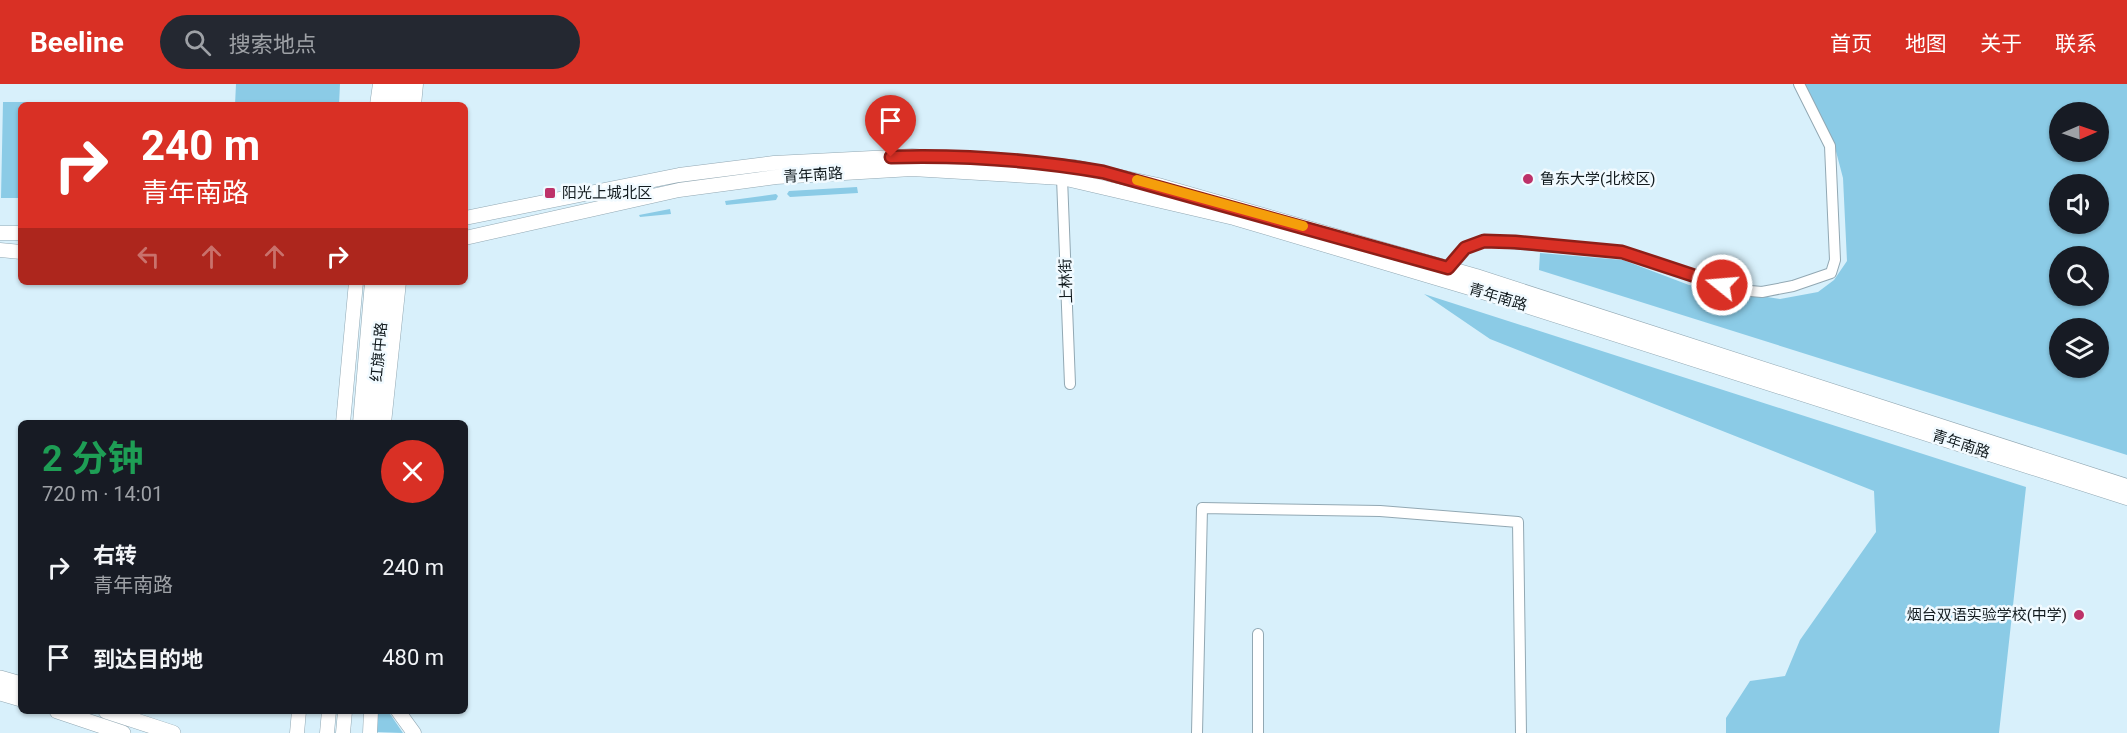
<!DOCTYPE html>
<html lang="zh">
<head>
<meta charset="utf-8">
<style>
	body { margin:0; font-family:Roboto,"Noto Sans SC",sans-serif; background:#242831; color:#f1f3f6; height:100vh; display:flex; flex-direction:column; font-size:22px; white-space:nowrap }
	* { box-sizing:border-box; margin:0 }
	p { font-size:20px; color:#9ea1a6 }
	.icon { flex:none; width:33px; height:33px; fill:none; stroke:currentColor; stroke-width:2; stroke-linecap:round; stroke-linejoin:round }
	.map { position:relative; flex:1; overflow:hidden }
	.panel { position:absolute; left:18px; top:336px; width:450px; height:294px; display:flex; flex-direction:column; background:#171b24; border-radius:9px; box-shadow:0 2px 4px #0004 }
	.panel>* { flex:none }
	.top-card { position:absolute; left:18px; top:18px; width:450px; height:183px; border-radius:9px; box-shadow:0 2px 4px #0004; background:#d93025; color:#fff; overflow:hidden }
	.needle { width:39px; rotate:88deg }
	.fabs { position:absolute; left:2049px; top:18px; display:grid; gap:12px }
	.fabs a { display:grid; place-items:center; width:60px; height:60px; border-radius:50%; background:#171b24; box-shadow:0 2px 4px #0004; font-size:30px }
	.pin { position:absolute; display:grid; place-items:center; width:51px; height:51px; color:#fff; margin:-62px -26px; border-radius:50% 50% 50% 0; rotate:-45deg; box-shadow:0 0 6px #0007 }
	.pin .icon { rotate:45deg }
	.me { position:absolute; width:66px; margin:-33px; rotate:287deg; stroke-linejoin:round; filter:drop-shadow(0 0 4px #0008) }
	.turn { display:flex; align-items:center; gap:21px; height:126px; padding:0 24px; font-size:27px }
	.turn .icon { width:78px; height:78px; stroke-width:2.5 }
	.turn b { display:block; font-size:42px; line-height:51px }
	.lanes { display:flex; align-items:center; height:57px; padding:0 24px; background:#0003; justify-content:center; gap:30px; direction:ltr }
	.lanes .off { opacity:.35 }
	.round { display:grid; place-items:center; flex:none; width:63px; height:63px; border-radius:32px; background:#242831 }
	.head { display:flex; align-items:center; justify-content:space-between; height:102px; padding:0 24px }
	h1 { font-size:36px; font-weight:700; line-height:45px; color:#1e9e55 }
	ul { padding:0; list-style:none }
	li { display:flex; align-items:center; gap:18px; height:90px; padding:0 24px }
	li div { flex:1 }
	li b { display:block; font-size:22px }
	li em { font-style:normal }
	header { display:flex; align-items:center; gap:36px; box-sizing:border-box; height:84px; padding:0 30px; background:#d93025; color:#fff }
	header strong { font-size:28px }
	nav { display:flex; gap:33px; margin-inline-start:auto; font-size:21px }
	.search { width:420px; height:54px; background:#242831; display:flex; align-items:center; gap:15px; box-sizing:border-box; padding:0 21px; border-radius:33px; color:#9ea1a6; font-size:22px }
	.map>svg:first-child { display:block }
	.green { fill:#8bcbe6; fill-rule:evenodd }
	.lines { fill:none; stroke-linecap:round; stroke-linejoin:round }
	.minor-casing { stroke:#92a8b3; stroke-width:12 }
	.major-casing { stroke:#92a8b3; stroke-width:15 }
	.highway-casing { stroke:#92a8b3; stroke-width:16 }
	.minor { stroke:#fff; stroke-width:10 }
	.major { stroke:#fff; stroke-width:14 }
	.highway { stroke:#fff; stroke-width:15 }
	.route-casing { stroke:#8d1f18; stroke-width:15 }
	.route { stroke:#d93025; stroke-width:10 }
	.slow { stroke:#f59e0b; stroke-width:10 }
	.poi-dot { fill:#bd3269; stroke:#f1faff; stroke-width:2 }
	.labels { text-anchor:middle; stroke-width:5; stroke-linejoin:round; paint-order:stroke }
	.street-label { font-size:15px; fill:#121b1f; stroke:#f1faff }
	.poi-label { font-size:15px; fill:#121b1f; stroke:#f1faff; text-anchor:start }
</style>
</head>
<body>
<header>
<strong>Beeline</strong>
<div class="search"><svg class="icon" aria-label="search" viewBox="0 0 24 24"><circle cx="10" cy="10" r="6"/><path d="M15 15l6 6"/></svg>搜索地点</div>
<nav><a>首页</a><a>地图</a><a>关于</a><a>联系</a></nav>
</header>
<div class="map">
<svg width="2127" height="649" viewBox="0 0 2127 649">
	<rect width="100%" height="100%" fill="#d8f0fb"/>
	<path class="green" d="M236 0H340L339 21H235Z
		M1805 0H2127V371L1539 186 1540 169 1623 176 1689 201 1780 215 1818 208 1834 196 1847 177 1843 94 1833 56ZM2060 28H2098V68H2060ZM2060 100H2098V140H2060ZM2060 172H2098V212H2060ZM2060 244H2098V284H2060Z
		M3 18H47V21H21V114H1Z
		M857 103 858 109 790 113 787 110 789 107Z
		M776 110 778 112 776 116 726 121 725 117Z
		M670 125 671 130 640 133 639 131Z
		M1424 210 2026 403 1999 649H1726V634L1750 597 1785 592 1800 556 1876 448 1874 407 1490 255Z
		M376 627H388L403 649 375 648Z"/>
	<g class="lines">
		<defs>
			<path id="minor" d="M1062 94 1070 300
				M1448 184 1465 164 1484 157 1622 168 1739 206 1762 208 1793 202 1831 189 1835 176 1830 62 1799 0
				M1258 550V649
				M1197 649 1202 424 1380 427 1518 438 1521 649"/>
			<path id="major" d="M377 21 380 0
				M391 21 393 0
				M402 21 404 0
				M414 21 416 0
				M465 134 679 91 774 79 912 72 1075 83 1158 101 1476 192 2127 402
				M0 149H21
				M465 154 679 106 776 93 912 85 1062 94 1234 134 1473 205 2127 414
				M0 166 21 168
				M343 339 356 198
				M360 339 372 198
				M373 339 385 198
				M384 339 399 198
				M398 627 414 649
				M297 649 299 627
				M327 649 329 627
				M343 649 345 627
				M370 649 371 627"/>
			<path id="highway" d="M0 594 21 600
				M0 609 21 615
				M57 627 123 649
				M106 627 173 649"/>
		</defs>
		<use href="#minor" class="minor-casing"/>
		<use href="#major" class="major-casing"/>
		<use href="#highway" class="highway-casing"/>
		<use href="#minor" class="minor"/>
		<use href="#major" class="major"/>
		<use href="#highway" class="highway"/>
	</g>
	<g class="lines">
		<defs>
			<path id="route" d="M891 73C962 71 1034 76 1103 88L1448 184 1465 164 1484 157 1515 158 1622 168 1722 201"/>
		</defs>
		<use href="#route" class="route-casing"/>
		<use href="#route" class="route"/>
		<path class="slow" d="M1137 96 1303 142"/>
	</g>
	<g class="poi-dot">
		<circle cx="1528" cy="95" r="6"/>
		<rect x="544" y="103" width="12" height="12" rx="3"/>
		<circle cx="2079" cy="531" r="6"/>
	</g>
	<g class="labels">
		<g class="street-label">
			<text transform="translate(813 91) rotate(-4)" y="5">青年南路</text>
			<text transform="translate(1066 197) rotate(-92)" y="5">上林街</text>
			<text transform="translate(1498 213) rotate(17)" y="5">青年南路</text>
			<text transform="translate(379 268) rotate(-85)" y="5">红旗中路</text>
			<text transform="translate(1961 360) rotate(18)" y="5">青年南路</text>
		</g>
		<g class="poi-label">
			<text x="1540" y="100">鲁东大学(北校区)</text>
			<text x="562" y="114">阳光上城北区</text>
			<text x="2067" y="536" text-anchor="end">烟台双语实验学校(中学)</text>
		</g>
	</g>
</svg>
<div class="fabs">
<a><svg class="needle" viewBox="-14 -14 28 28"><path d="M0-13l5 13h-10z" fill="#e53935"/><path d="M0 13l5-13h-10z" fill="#9ea1a6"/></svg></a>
<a><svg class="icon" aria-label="sound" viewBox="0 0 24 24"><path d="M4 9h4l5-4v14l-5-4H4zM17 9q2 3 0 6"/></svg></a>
<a><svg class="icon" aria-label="search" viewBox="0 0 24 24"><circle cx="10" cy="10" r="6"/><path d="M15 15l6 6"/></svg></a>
<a><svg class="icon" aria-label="layers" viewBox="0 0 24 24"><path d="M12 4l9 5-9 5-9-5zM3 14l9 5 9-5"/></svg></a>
</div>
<div class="pin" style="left:891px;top:73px;background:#d93025"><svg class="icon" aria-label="arrive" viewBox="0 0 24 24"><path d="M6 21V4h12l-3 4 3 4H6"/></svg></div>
<svg class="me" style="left:1722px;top:201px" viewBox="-20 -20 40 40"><circle r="17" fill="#d93025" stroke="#fff" stroke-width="3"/><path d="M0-11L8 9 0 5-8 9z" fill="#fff"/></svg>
<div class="top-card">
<div class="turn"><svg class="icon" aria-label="right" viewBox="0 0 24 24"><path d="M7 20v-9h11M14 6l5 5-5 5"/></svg><div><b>240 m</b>青年南路</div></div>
<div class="lanes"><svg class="icon off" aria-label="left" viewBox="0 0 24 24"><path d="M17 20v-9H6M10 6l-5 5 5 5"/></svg><svg class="icon off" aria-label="ahead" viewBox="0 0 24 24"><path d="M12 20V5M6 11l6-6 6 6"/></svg><svg class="icon off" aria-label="ahead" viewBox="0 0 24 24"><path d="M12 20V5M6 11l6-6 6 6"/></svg><svg class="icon" aria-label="right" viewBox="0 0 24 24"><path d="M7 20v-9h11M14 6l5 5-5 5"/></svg></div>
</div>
<section class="panel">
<div class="head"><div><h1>2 分钟</h1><p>720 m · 14:01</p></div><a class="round" style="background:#d93025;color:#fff"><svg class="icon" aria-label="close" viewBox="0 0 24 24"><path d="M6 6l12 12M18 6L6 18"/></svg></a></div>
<ul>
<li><svg class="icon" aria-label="right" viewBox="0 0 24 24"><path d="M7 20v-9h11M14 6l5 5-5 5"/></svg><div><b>右转</b><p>青年南路</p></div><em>240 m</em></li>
<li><svg class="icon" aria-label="arrive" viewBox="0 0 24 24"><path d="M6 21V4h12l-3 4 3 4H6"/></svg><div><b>到达目的地</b></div><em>480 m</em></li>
</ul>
</section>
</div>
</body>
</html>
